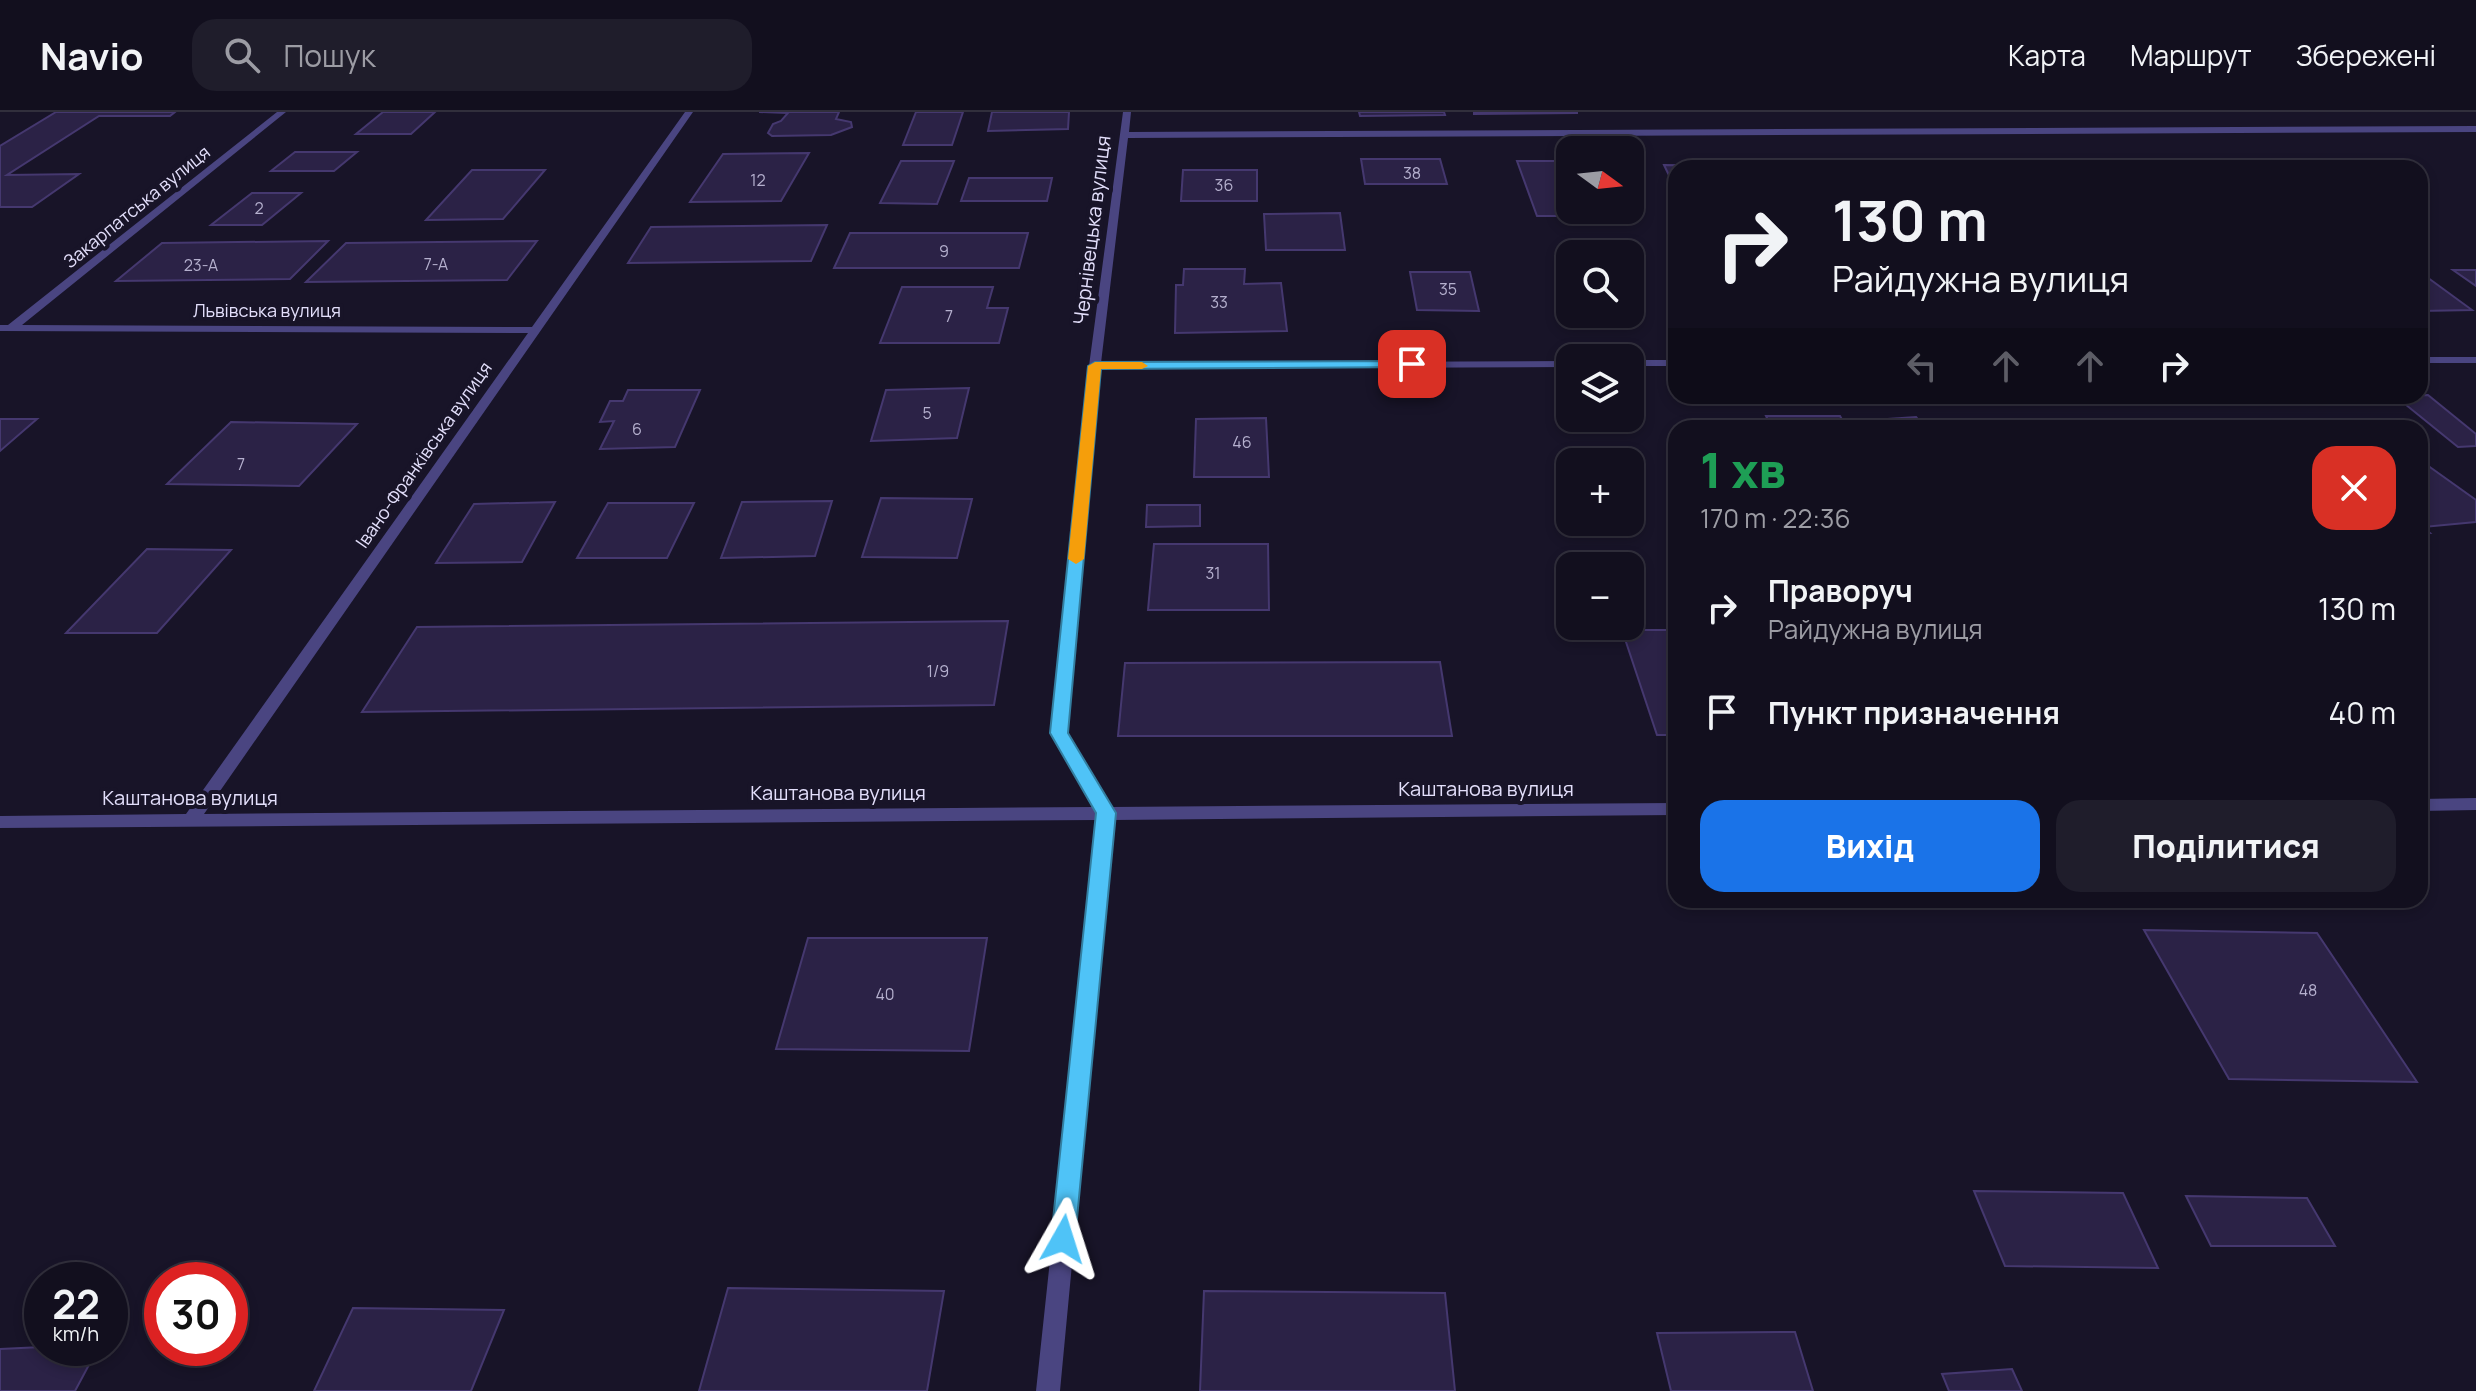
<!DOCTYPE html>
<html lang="uk">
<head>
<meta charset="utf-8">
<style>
	body { margin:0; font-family:Manrope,sans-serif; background:#1f1d2b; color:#f1f3f6; height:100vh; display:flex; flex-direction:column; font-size:30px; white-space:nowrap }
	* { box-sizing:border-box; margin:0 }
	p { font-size:26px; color:#9c9ca4 }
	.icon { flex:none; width:44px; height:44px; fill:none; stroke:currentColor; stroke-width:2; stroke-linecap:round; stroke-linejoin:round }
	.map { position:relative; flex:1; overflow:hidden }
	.sheet { position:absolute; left:1668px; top:308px; width:760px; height:488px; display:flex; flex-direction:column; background:#120f1e; border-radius:24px; box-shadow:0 4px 12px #0003,0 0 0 2px #312f3c }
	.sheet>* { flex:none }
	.banner { position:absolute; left:1668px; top:48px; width:760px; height:244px; border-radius:24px; box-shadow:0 4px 12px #0003,0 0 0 2px #312f3c; background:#120f1e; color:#f1f3f6; overflow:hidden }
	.needle { width:52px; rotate:105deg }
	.fabs { position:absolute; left:1556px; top:24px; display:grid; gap:16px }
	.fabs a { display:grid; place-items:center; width:88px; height:88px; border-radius:16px; background:#120f1e; box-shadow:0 4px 12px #0003,0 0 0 2px #312f3c; font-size:40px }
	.speed { position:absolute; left:24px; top:1150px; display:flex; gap:16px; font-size:40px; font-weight:700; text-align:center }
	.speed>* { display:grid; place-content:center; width:104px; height:104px; border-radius:50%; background:#120f1e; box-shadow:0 4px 12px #0003,0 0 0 2px #312f3c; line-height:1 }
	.speed small { font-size:20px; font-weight:400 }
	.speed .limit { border:12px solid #d22; background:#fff; color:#111 }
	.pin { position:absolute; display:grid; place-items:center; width:68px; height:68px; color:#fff; margin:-34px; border-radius:16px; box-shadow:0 4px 12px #0006 }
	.me { position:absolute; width:88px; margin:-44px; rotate:6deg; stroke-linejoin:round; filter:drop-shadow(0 0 6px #0008) }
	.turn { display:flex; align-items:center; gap:28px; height:168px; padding:0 32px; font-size:36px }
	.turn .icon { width:104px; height:104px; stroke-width:2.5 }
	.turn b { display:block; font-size:56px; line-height:68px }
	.lanes { display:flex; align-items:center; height:76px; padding:0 32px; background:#0003; justify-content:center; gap:40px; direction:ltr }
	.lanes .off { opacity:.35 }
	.round { display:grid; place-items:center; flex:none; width:84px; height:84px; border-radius:24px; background:#1f1d2b }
	.head { display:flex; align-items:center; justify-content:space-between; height:136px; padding:0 32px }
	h1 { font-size:48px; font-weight:800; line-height:60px; color:#1e9e55 }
	.action { display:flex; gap:16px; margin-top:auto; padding:16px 32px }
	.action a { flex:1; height:92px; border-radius:24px; background:#1a73e8; color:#fff; font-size:32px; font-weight:800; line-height:92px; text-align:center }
	.action a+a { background:#1f1d2b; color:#f1f3f6 }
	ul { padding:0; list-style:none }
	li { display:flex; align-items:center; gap:24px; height:104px; padding:0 32px }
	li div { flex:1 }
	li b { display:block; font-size:30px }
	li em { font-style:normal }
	header { display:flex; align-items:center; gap:48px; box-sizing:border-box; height:112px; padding:0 40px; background:#120f1e; border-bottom:2px solid #312f3c }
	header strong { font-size:38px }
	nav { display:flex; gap:44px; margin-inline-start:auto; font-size:28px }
	.search { width:560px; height:72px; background:#1f1d2b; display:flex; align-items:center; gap:20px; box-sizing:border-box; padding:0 28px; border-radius:24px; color:#9c9ca4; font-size:30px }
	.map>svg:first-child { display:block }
	.building { fill:#2b2246; stroke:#45386f; stroke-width:2 }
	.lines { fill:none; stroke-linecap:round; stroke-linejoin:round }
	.minor { fill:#4a4581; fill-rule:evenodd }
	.route { fill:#4fc3f7; stroke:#337fa1; stroke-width:2 }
	.slow { fill:#f59e0b }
	.labels { text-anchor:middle; stroke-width:8; stroke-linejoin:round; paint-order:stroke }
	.number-label { font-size:16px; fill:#b5b0ce }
	.far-street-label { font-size:18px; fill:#e3dffb; stroke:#181428 }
	.street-label { font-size:20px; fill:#e3dffb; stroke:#181428 }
</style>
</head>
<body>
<header>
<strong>Navio</strong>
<div class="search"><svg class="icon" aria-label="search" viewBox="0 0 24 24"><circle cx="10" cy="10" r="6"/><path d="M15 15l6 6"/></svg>Пошук</div>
<nav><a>Карта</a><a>Маршрут</a><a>Збережені</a></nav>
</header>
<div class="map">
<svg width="2476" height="1279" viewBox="0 0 2476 1279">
	<rect width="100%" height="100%" fill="#181428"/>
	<path class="building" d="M56 0H175L170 4H99L7 63 79 62 32 95H0V34Z
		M383 0H435L411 22H356Z
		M759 0H839L836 7 851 10 852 15 831 23 772 24 768 21 773 12 781 9 788 1Z
		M916 0H963L952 33H903Z
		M992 0H1069L1068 17 988 19Z
		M1359 0H1444L1445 3 1360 4Z
		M1474 0H1577V1L1474 2Z
		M295 40H357L334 59H271Z
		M809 41 781 89 690 90 723 42Z
		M1361 47H1440L1447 72H1365Z
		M901 49H954L937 92 880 91Z
		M1517 49H1570V98H1593L1595 104H1537Z
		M1802 51 1872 52 1875 56H1806Z
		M1664 53 1746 54 1747 56H1676V78Z
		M472 58H545L503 107 426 108Z
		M1183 58H1257V89H1181Z
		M969 66H1052L1047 89H961Z
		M252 81H301L262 113H211Z
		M1340 101 1345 138H1266L1264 102Z
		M827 113 811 149 628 151 651 115Z
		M850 121H1028L1019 156H834Z
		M328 129 290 167 116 169 162 131Z
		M537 129 507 168 306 170 346 131Z
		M1184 157H1245L1244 172 1281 171 1287 219 1175 221 1176 173H1183Z
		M2453 158H2476V174Z
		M1410 160H1470L1479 199 1417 198Z
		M2420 160 2472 198 2420 199Z
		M902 175H993L987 196H1008L999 231H880Z
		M969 276 957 326 871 329 886 278Z
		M628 278H700L675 335 600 337 614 309 600 310 610 289H623Z
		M2428 283 2476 322V334L2458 335 2395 284Z
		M1766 304H1840L1847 316H1772Z
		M1916 305 1925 316H1862L1856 309Z
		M1266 306 1269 365H1194L1196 307Z
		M0 307H37L0 339Z
		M231 310 357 312 299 374 167 372Z
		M2420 348 2476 388V410L2423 415 2430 421 2420 422Z
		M881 386 972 387 957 446 862 445Z
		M832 389 815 444 721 446 742 390Z
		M555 390 522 450 436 451 474 392Z
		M608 391H694L667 446H577Z
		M1147 393H1200V414L1146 415Z
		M1154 432H1268L1269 498H1148Z
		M147 437 231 438 157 521H66Z
		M1008 509 994 593 362 600 417 515Z
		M1622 518H1676V623H1657Z
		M1440 550 1452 624H1118L1125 551Z
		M2144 818 2317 821 2417 970 2229 967Z
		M808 826H987L969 939 776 937Z
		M1974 1079 2123 1081 2158 1156 2005 1154Z
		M2186 1084 2307 1086 2335 1134H2211Z
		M728 1176 944 1179 927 1279H699Z
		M1204 1179 1445 1181 1455 1279H1200Z
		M353 1196 504 1198 471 1279H314Z
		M1795 1220 1813 1279H1671L1657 1221Z
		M42 1235 98 1236 75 1279H0V1237Z
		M2012 1257 2022 1279H1949L1942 1262Z"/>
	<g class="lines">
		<path class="minor" d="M277 0H286L22 213 532 215 685 0H693L204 702 1094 695 1051 621 1089 254 1123 0H1131L1129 20 2476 14V20L1128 26 1101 251 1570 249V255L1100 257 1067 621 1111 695 1676 691V703L1114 708 1060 1279H1036L1097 708 0 716V704L186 702 528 221 0 219V213H8Z
			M2420 245H2476V251H2420Z
			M1630 248H1676V254H1630Z
			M2476 686V698L2420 699V687Z"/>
	</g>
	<path class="route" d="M1412 249 1418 252 1416 255 1101 257 1068 621 1116 701 1075 1127 1072 1135 1063 1139 1054 1135 1051 1127 1096 701 1050 621 1088 254 1095 250Z"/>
	<path class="slow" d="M1095 250H1142L1148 254 1142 257H1101L1084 447 1076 452 1068 447 1088 254Z"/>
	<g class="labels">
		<g class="number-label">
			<text x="1412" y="67">38</text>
			<text x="758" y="74">12</text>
			<text x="1224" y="79">36</text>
			<text x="259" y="102">2</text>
			<text x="944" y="145">9</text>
			<text x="436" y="158">7-А</text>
			<text x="201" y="159">23-А</text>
			<text x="1448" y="183">35</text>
			<text x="1219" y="196">33</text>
			<text x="949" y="210">7</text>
			<text x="927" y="307">5</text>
			<text x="637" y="323">6</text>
			<text x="1242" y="336">46</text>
			<text x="241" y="358">7</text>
			<text x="1213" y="467">31</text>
			<text x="938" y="565">1/9</text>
			<text x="2308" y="884">48</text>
			<text x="885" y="888">40</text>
		</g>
		<g class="far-street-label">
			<text transform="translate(137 95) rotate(-39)" y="6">Закарпатська вулиця</text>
			<text x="267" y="205">Львівська вулиця</text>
			<text transform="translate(424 343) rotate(-55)" y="6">Івано-Франківська вулиця</text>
		</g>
		<g class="street-label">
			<text transform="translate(1092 118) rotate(-83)" y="7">Чернівецька вулиця</text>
			<text x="1486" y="684">Каштанова вулиця</text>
			<text x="838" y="688">Каштанова вулиця</text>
			<text x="190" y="693">Каштанова вулиця</text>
		</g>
	</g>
</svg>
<div class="fabs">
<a><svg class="needle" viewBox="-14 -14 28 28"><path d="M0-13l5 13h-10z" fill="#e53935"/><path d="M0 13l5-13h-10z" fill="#9c9ca4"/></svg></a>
<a><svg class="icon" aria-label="search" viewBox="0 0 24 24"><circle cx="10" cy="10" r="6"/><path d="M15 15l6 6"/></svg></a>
<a><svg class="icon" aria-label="layers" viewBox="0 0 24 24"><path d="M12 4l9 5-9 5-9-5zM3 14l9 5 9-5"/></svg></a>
<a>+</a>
<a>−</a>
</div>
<div class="speed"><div>22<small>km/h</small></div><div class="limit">30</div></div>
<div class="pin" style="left:1412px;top:252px;background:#d93025"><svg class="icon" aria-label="arrive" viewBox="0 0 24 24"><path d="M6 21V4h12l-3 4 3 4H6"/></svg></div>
<svg class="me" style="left:1063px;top:1127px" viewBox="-20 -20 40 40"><path d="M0-17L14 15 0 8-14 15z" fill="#4fc3f7" stroke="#fff" stroke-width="4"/></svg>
<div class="banner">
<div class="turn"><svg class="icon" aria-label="right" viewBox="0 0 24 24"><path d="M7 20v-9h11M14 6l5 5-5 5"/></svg><div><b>130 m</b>Райдужна вулиця</div></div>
<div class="lanes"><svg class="icon off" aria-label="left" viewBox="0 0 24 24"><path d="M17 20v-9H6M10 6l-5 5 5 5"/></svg><svg class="icon off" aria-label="ahead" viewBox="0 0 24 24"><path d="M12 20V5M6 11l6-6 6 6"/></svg><svg class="icon off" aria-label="ahead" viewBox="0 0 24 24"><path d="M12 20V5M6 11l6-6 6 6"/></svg><svg class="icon" aria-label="right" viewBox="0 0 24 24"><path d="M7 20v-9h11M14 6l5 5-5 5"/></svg></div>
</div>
<section class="sheet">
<div class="head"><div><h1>1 хв</h1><p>170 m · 22:36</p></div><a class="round" style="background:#d93025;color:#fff"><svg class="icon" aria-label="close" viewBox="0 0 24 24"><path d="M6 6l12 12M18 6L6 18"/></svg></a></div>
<ul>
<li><svg class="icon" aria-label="right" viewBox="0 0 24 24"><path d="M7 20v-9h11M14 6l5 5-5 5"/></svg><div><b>Праворуч</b><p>Райдужна вулиця</p></div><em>130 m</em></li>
<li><svg class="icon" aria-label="arrive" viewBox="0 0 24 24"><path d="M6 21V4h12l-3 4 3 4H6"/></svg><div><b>Пункт призначення</b></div><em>40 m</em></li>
</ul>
<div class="action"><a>Вихід</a><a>Поділитися</a></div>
</section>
</div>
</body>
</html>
